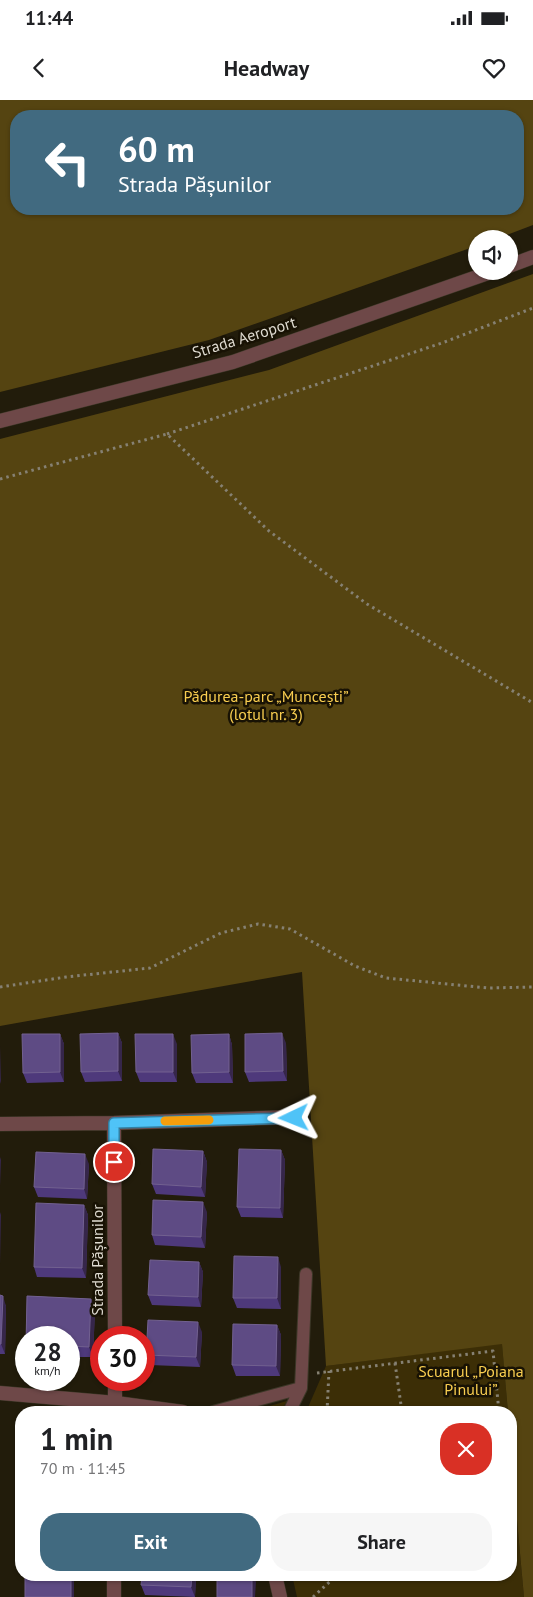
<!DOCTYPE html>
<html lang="en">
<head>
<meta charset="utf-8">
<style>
	body { margin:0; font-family:"PT Sans",sans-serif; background:#f6f6f6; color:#202124; height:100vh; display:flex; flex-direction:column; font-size:19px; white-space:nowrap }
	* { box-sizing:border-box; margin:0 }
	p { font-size:16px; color:#757577 }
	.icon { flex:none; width:28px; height:28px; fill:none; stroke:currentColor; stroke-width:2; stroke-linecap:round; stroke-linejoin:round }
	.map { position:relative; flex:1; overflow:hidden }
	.panel { position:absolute; left:15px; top:1306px; width:502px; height:175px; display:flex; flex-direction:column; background:#fff; border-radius:20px; box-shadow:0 1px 4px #0004 }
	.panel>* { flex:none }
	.top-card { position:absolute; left:10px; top:10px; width:514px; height:105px; border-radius:20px; box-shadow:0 1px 4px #0004; background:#416a80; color:#fff; overflow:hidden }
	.buttons { position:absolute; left:468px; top:130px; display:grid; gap:10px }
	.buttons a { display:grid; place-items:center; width:50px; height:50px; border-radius:50%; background:#fff; box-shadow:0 1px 4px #0004; font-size:25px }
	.speed { position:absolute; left:15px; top:1226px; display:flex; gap:10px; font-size:25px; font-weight:700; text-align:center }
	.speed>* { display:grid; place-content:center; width:65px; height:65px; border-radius:50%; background:#fff; box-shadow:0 1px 4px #0004; line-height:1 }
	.speed small { font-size:12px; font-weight:400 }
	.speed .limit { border:8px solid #d22; background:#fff; color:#111 }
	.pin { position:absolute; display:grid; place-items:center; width:42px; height:42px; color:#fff; margin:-21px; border:2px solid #fff; border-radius:50%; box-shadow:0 1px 5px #0007 }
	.me { position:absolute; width:55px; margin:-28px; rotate:268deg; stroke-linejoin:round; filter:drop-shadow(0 0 4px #0008) }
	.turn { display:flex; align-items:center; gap:18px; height:105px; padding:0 25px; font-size:22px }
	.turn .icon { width:65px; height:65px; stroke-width:2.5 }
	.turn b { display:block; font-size:35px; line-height:42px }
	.round { display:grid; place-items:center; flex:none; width:52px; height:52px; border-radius:20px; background:#f6f6f6 }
	.headline { display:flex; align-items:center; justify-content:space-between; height:85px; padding:0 25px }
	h1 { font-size:30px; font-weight:800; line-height:38px }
	.primary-button { display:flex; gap:10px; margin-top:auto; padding:10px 25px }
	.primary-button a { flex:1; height:58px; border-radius:20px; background:#416a80; color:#fff; font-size:20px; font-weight:800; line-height:58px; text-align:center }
	.primary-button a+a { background:#f6f6f6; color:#202124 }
	.status { display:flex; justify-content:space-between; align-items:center; height:35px; padding:0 25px; background:#fff; direction:ltr }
	.status svg { height:14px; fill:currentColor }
	header { display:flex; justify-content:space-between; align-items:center; height:65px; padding:0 25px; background:#fff; font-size:22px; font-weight:800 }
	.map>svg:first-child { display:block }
	.green { fill:#3c2e06 }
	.forest { fill:#541; fill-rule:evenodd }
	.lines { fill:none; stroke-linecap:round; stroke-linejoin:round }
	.service-casing { stroke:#3c3727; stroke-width:14 }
	.minor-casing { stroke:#3c3727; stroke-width:15 }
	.tertiary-casing { stroke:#3c3727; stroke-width:15 }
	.path { stroke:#868173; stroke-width:3; stroke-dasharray:2.5 4; stroke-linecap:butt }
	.service { stroke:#6e4848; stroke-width:12 }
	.minor { stroke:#6e4848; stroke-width:14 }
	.tertiary { stroke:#6e4848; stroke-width:14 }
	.wall { fill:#4e397b }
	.shaded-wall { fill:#36264a }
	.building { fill:#5e4b84; stroke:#726190 }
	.route-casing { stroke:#337fa1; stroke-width:12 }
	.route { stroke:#4fc3f7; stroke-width:9 }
	.slow { stroke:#f59e0b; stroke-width:9 }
	.labels { text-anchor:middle; stroke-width:5; stroke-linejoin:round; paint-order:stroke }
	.street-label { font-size:16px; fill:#dfdbd1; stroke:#181204 }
	.park-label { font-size:16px; fill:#f9ce50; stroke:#181204 }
</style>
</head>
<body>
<div class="status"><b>11:44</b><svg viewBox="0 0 49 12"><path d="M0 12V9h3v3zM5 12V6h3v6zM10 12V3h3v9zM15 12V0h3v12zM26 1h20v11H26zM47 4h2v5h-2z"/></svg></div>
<header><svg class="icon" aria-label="back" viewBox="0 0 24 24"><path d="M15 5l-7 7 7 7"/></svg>Headway<svg class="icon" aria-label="heart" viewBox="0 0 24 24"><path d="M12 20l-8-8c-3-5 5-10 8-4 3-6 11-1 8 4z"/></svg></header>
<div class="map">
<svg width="533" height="1497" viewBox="0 0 533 1497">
	<rect width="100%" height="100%" fill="#221c0b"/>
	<path class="green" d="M502 1243 508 1312H306L326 1266Z
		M287 1301 280 1312H249Z
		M511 1354 524 1497H297L292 1475H511Z"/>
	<path class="forest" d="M0 0H533V125L496 139H476V146L209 240 0 292ZM16 16H518V109H16Z
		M533 174V1497H524L511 1354V1312H508L502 1244 326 1266 302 872 0 926V339L269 270Z"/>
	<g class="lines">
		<defs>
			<path id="service" d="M213 1312 301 1288
				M289 1312 301 1288 306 1174"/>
			<path id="minor" d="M114 1023 115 1238
				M0 1024 114 1023 294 1017
				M115 1280V1312
				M0 1293 116 1303 183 1312
				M275 1475 280 1497
				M114 1497V1475"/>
			<path id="tertiary" d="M509 166 533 157
				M0 321 233 262 494 171"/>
		</defs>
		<use href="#service" class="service-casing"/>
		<use href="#minor" class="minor-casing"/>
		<use href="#tertiary" class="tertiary-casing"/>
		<path class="path" d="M167 334 442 243 533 208
			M0 379 167 334 269 431 367 504 533 603
			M0 887 66 877 150 868 221 833 258 824 290 829 355 866 386 878 488 888 533 887
			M395 1263 402 1312
			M317 1273 493 1251 499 1312
			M327 1312 329 1271
			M313 1497 337 1475"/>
		<use href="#service" class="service"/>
		<use href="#minor" class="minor"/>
		<use href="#tertiary" class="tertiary"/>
	</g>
	<path class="wall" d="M118 933 122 943V981L85 982 81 972Z
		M60 934 64 944V982L27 983 23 973Z
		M229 934 232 945 233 983H196L192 973Z
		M286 943 287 981 249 982 245 972Z
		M177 944V982H140L136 972Z
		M281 1050 285 1060 283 1118 241 1117 237 1107Z
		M203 1051 207 1062 205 1097 156 1094 152 1084Z
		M89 1064 87 1099 38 1097 34 1087Z
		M84 1105 88 1115 86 1178 37 1177 34 1167Z
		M207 1112 205 1148 155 1145 152 1135Z
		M199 1162 203 1172 201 1207 152 1205 148 1195Z
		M281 1167V1209L237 1208 233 1198Z
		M0 1195 6 1206 5 1254H0Z
		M27 1196 91 1199 95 1209 93 1257H69V1238H26V1246V1245Z
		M277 1225 281 1235 280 1276H236L232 1265Z
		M202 1232 200 1267 150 1265 146 1255Z
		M196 1475 195 1497 145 1495 141 1485Z"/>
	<path class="shaded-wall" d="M118 933 122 943V981L118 971Z
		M282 933 286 943 287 981 283 971Z
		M60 934 64 944V982L60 972Z
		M173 934 177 944V982L173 972Z
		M229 934 232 945 233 983 229 972Z
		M0 945V946L1 984 0 981Z
		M281 1050 285 1060 283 1118 280 1108Z
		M203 1051 207 1062 205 1097 201 1087Z
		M85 1054 89 1064 87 1099 84 1089Z
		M0 1057 1 1060 0 1086Z
		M203 1102 207 1112 205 1148 201 1137Z
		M84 1105 88 1115 86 1178 82 1168Z
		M0 1112 1 1115 0 1164Z
		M278 1157 281 1167V1209L277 1198Z
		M199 1162 203 1172 201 1207 198 1197Z
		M3 1196 6 1206 5 1254 1 1244Z
		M91 1199 95 1209 93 1257 89 1247Z
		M198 1222 202 1232 200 1267 196 1257Z
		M277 1225 281 1235 280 1276 276 1266Z
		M71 1475H72L74 1481V1497H71Z
		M192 1475H196L195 1497 191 1487Z
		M252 1475H253L256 1482 255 1497H252Z"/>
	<path class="building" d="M118 933V971L81 972 80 934Z
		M282 933 283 971 245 972V934Z
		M22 934H60V972L23 973Z
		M135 934H173V972H136Z
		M229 934V972L192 973 191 935Z
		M153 1049 203 1051 201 1087 152 1084Z
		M239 1049 281 1050 280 1108 237 1107Z
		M36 1052 85 1054 84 1089 34 1087Z
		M153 1100 203 1102 201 1137 152 1135Z
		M36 1103 84 1105 82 1168 34 1167Z
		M234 1156 278 1157 277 1198H233Z
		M150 1160 199 1162 198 1197 148 1195Z
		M0 1195 3 1196 1 1244H0Z
		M27 1196 91 1199 89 1247 69 1246V1238H26V1245Z
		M148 1220 198 1222 196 1257 146 1255Z
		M233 1224 277 1225 276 1266 232 1265Z
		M21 1325V1352H20Z
		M47 1475H71V1497H25V1478H47Z
		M142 1475H192L191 1487 141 1485Z
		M217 1475H252V1497H217Z"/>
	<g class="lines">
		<defs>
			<path id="route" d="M114 1062V1023L294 1018"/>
		</defs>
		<use href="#route" class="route-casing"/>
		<use href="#route" class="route"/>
		<path class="slow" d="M165 1021 209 1020"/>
	</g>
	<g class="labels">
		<g class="street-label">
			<text transform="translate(244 237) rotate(-17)" y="6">Strada Aeroport</text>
			<text transform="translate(97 1160) rotate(-90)" y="6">Strada Pășunilor</text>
		</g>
		<g class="park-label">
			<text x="266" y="602">Pădurea-parc „Muncești”<tspan x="266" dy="18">(lotul nr. 3)</tspan></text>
			<text x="471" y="1277">Scuarul „Poiana<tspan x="471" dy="18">Pinului”</tspan></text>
		</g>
	</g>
</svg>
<div class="buttons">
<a><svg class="icon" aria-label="sound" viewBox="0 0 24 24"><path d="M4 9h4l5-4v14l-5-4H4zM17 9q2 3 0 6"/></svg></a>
</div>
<div class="speed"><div>28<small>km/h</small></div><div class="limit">30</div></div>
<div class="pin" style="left:114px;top:1062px;background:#d93025"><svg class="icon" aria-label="arrive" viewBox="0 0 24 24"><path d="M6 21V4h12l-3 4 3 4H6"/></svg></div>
<svg class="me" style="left:294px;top:1018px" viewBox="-20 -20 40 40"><path d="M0-17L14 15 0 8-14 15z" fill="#4fc3f7" stroke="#fff" stroke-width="4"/></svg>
<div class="top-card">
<div class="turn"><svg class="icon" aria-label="left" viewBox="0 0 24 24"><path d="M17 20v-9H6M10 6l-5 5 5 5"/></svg><div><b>60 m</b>Strada Pășunilor</div></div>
</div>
<section class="panel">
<div class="headline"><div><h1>1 min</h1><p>70 m · 11:45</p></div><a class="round" style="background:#d93025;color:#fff"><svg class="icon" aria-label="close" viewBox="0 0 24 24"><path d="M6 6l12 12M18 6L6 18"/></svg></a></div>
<div class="primary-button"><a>Exit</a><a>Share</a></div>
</section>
</div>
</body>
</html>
